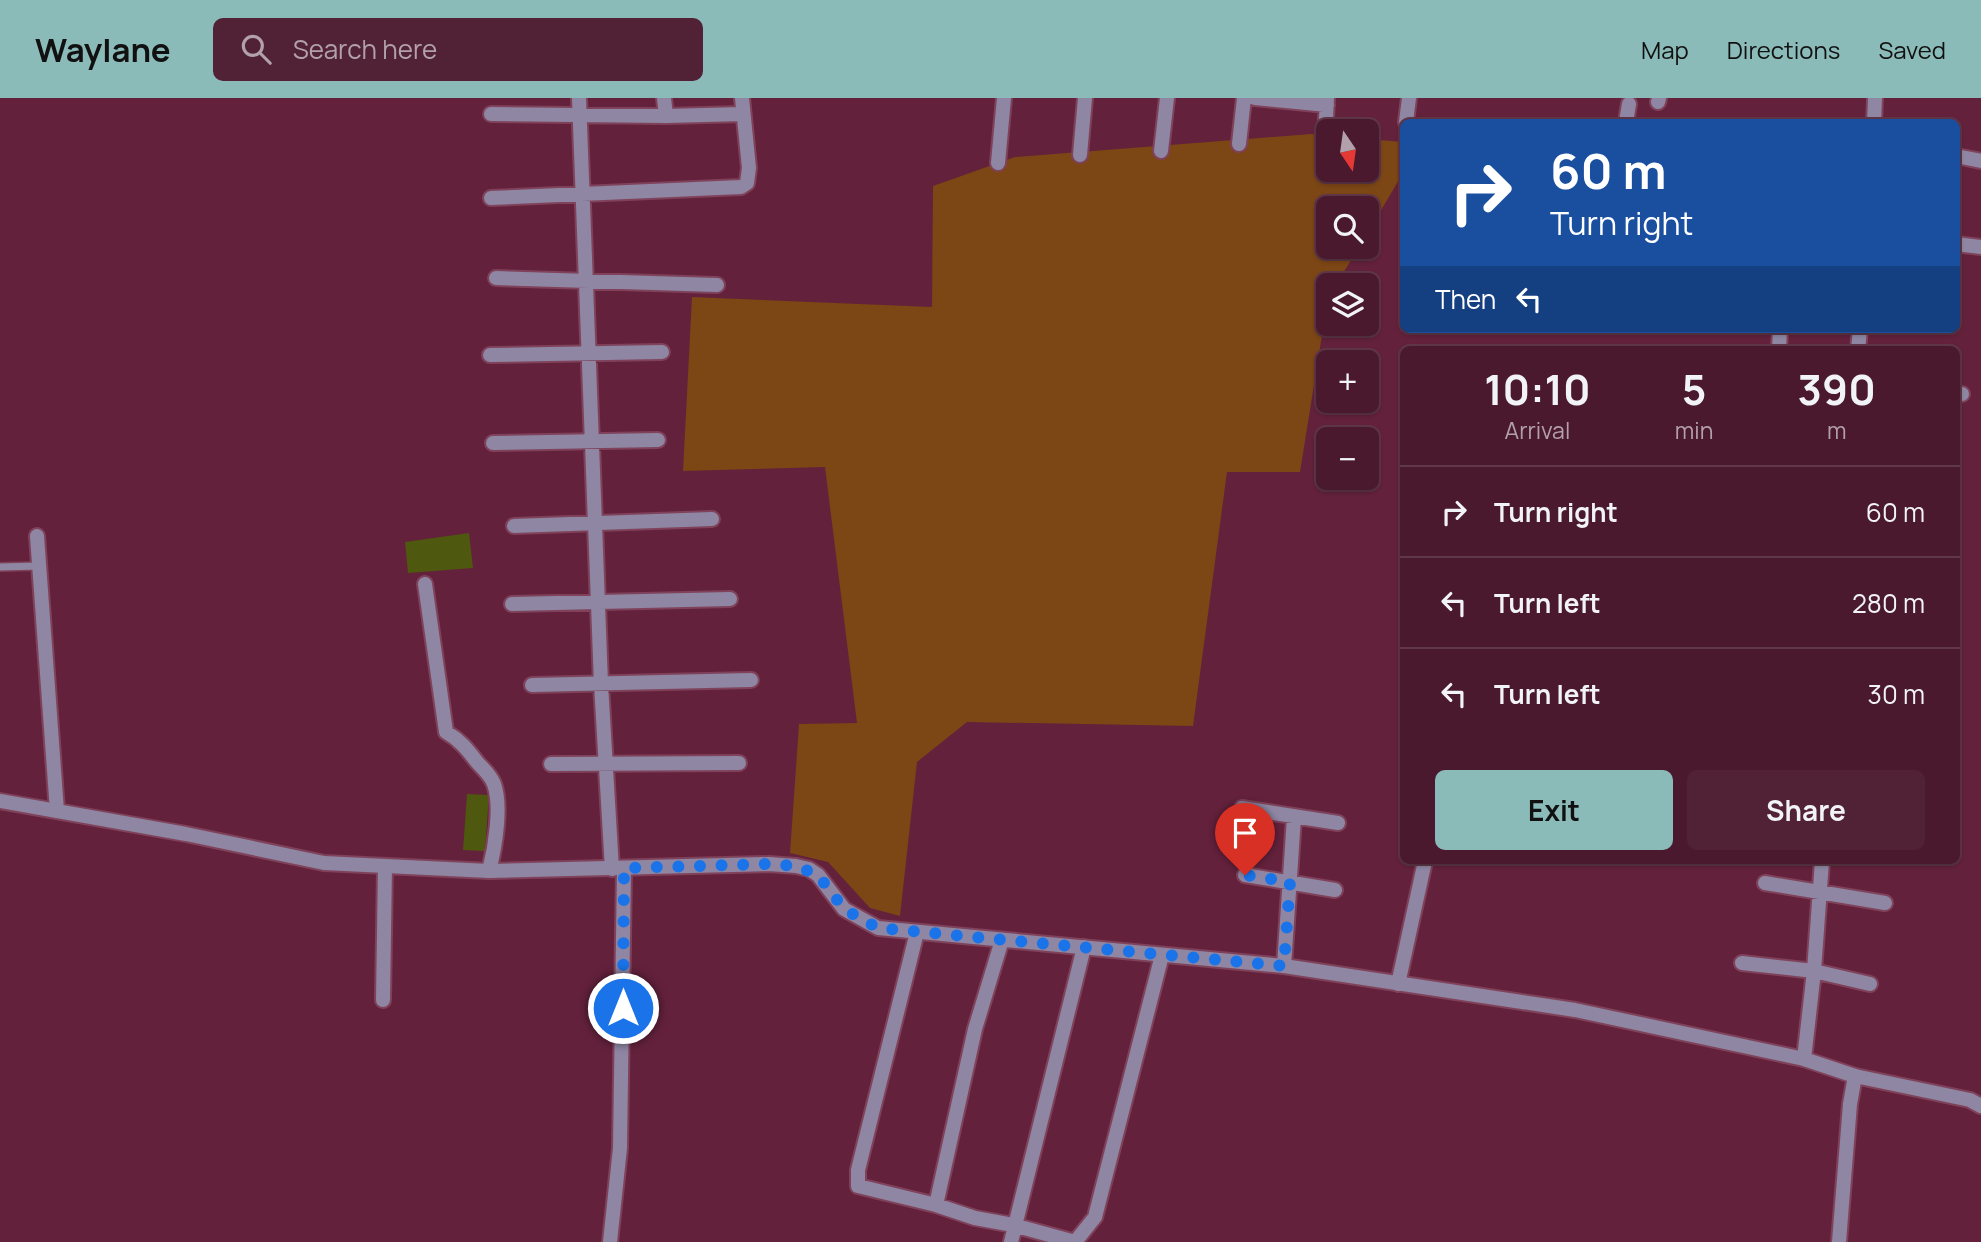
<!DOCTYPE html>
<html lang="en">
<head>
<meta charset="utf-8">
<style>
	body { margin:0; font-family:Manrope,sans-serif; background:#512235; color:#f1f3f6; height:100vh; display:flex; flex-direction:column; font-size:26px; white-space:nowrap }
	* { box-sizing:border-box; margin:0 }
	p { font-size:23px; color:#b2a0aa }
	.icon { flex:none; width:38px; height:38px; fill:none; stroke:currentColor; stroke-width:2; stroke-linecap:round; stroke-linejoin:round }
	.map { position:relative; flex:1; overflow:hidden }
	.sheet { position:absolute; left:1400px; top:248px; width:560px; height:518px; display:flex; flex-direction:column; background:#4a192d; border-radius:10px; box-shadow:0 2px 5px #0004,0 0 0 2px #613849 }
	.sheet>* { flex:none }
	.guide { position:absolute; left:1400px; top:21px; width:560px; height:214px; border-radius:10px; box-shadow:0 2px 5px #0004,0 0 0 2px #613849; background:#1a4fa0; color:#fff; overflow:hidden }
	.needle { width:46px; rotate:167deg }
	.tools { position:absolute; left:1316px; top:21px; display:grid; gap:14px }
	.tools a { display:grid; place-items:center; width:63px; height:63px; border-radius:10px; background:#4a192d; box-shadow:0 2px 5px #0004,0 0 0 2px #613849; font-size:35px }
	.pin { position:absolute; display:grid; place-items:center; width:60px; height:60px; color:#fff; margin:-72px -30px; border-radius:50% 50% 50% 0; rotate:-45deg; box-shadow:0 0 7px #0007 }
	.pin .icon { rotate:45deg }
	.me { position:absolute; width:77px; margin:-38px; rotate:0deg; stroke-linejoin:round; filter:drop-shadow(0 0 5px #0008) }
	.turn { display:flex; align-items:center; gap:24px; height:147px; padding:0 35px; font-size:32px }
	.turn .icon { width:91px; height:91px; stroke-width:2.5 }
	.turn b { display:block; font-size:49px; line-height:60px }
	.then { display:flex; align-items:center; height:66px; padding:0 35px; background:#0003; gap:14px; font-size:26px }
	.eta { display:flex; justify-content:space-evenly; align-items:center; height:119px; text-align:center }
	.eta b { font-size:42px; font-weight:700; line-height:49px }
	.button { display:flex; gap:14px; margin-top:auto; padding:14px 35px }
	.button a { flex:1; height:80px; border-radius:10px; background:#8bbbb9; color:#111; font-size:28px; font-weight:700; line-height:80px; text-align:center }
	.button a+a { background:#512235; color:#f1f3f6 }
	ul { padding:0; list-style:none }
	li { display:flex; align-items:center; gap:21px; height:91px; padding:0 35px; border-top:2px solid #613849 }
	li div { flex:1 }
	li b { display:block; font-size:26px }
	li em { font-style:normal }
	header { display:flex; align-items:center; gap:42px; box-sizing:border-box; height:98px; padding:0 35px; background:#8bbbb9; color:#111 }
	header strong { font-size:33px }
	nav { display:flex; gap:38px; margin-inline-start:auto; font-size:24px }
	.search { width:490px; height:63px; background:#512235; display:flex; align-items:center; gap:18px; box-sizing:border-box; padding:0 24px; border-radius:10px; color:#b2a0aa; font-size:26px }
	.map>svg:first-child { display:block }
	.green { fill:#7c4615 }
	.water { fill:#4e580f }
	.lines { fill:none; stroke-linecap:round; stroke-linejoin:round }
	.service-casing { stroke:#7f425a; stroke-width:10 }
	.minor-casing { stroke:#7f425a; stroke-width:18 }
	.tertiary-casing { stroke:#7f425a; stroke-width:18 }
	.service { stroke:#8e86a3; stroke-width:7 }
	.minor { stroke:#8e86a3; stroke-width:14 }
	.tertiary { stroke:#8e86a3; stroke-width:14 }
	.route { stroke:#1a73e8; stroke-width:12; stroke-dasharray:0 21.6 }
</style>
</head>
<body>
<header>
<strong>Waylane</strong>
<div class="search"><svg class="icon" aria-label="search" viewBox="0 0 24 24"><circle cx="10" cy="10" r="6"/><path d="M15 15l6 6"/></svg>Search here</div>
<nav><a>Map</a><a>Directions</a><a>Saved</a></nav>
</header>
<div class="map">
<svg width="1981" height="1144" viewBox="0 0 1981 1144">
	<rect width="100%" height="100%" fill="#63213c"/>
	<path class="green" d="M1311 36 1328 38V72H1367V41L1403 44V75L1367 136V110H1328V149H1359L1336 187H1328V200L1300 374H1227L1193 628 967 624 917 664 900 818 870 810 828 764 790 755 799 626 857 625 825 369 683 373 692 199 932 209 933 88 1015 59Z"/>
	<path class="water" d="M469 435 473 470 408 475 405 444Z
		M467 696 489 697 485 753 463 752Z"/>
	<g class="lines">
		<defs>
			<path id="service" d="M0 469 39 468"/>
			<path id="minor" d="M579 0 601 586 612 771
				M664 0 666 18
				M1255 0 1327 7
				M1658 4 1659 0
				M491 16 666 18 743 16
				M1406 24 1409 0
				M1626 24 1629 6
				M1874 24 1875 0
				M1325 41 1327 0
				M1239 46 1244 0
				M1161 53 1167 0
				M1080 57 1085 0
				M1956 58 1981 63
				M998 65 1004 0
				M491 100 741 89 747 85 749 70 742 0
				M1956 146 1981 149
				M496 180 717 187
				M1779 252 1780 231
				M1858 252 1860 231
				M490 257 662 254
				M1956 296H1962
				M493 345 658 342
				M514 428 712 421
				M37 438 57 713
				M425 486 446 634C460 642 467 651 477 664 483 671 490 676 494 686 502 708 495 750 489 773
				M512 506 730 501
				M532 587 751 582
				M551 666 739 665
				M1242 710 1338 725
				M1245 777 1335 792
				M1765 785 1885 805
				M917 834 858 1072V1088L936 1107 975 1120 1013 1127 1075 1144
				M1742 865 1814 873 1870 886
				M1284 868 1294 719
				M1398 886 1425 763
				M383 902 385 768
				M1804 961 1814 873 1822 763
				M936 1107 975 931 1002 842
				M610 1144 620 1050 624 770
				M1011 1144 1084 849
				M1075 1144 1095 1119 1162 857
				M1839 1144 1850 1006 1855 978"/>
			<path id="tertiary" d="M0 703 186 736 324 765 489 773 769 766 796 768 809 771 818 777 844 811 878 830 1284 868 1575 912 1804 961 1855 978 1970 1002 1981 1008"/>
		</defs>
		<use href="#service" class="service-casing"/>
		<use href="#minor" class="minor-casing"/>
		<use href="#tertiary" class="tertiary-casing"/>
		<use href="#service" class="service"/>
		<use href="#minor" class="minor"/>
		<use href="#tertiary" class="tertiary"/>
	</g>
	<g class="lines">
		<path class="route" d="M623 910 624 770 769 766 796 768 818 777 844 811 878 830 1284 868 1290 784 1245 777"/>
	</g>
</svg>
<div class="tools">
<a><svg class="needle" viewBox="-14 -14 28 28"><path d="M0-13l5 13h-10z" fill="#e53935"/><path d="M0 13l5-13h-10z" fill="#b2a0aa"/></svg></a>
<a><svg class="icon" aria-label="search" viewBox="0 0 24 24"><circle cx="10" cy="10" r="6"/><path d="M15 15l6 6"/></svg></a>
<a><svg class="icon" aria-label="layers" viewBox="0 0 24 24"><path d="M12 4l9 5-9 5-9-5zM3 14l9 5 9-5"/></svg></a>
<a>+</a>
<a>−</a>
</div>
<div class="pin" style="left:1245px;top:777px;background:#d93025"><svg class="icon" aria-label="arrive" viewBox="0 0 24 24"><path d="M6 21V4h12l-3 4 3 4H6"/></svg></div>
<svg class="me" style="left:623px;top:910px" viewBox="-20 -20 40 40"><circle r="17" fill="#1a73e8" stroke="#fff" stroke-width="3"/><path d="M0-11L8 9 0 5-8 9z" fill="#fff"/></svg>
<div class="guide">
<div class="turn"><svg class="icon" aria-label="right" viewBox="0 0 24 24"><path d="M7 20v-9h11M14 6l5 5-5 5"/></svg><div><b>60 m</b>Turn right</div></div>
<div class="then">Then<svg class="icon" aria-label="left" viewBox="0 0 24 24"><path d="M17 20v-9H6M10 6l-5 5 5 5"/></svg></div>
</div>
<section class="sheet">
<div class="eta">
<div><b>10:10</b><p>Arrival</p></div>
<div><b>5</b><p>min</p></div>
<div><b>390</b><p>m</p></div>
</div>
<ul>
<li><svg class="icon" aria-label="right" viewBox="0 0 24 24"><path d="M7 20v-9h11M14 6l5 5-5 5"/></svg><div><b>Turn right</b></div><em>60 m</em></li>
<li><svg class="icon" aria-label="left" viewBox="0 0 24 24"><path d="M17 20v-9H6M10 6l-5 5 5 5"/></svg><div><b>Turn left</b></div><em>280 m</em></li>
<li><svg class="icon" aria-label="left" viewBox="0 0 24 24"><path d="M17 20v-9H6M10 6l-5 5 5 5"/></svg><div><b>Turn left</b></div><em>30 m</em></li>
</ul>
<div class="button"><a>Exit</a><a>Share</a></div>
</section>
</div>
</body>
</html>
